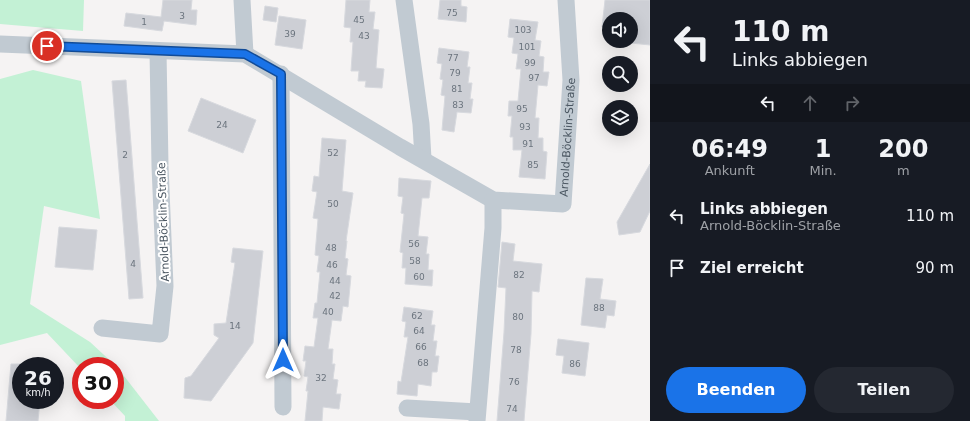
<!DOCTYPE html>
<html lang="de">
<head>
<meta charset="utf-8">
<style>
	body { margin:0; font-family:"DejaVu Sans",sans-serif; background:#242831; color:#f1f3f6; height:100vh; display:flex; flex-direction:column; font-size:15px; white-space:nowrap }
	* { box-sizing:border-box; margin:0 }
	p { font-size:13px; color:#9ea1a6 }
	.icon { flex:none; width:22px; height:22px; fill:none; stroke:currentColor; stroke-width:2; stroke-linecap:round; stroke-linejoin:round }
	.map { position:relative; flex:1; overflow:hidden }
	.panel { display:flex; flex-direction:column; background:#171b24; width:320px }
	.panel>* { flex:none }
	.hud { background:#171b24; color:#f1f3f6; overflow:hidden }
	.tools { position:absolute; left:602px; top:12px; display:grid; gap:8px }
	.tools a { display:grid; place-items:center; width:36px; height:36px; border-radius:50%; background:#171b24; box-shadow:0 4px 16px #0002; font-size:20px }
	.speed { position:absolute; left:12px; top:357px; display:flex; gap:8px; font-size:20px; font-weight:700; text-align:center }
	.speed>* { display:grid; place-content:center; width:52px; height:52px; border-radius:50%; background:#171b24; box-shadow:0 4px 16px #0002; line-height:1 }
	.speed small { font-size:10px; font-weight:400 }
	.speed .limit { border:6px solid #d22; background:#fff; color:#111 }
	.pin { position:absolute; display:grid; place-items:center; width:34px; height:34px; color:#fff; margin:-17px; border:2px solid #fff; border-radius:50%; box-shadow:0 1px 4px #0007 }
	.me { position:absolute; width:44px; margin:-22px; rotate:0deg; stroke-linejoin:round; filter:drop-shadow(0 0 3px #0008) }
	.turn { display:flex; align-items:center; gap:14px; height:84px; padding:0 16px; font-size:18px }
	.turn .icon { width:52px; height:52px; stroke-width:2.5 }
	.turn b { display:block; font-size:28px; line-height:34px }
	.lanes { display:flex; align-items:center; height:38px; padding:0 16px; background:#0003; justify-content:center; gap:20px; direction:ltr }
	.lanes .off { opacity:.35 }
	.eta { display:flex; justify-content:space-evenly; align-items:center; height:68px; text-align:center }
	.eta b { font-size:24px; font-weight:600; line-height:28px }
	.cta { display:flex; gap:8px; margin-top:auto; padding:8px 16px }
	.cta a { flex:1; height:46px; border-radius:24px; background:#1a73e8; color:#fff; font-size:16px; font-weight:600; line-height:46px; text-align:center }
	.cta a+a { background:#242831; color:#f1f3f6 }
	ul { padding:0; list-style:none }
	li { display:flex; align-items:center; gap:12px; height:52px; padding:0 16px }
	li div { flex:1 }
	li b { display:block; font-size:15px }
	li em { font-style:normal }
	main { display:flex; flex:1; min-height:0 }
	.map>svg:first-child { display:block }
	.green { fill:#c3f1d5 }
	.building { fill:#cdcfd5; stroke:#d7d9de }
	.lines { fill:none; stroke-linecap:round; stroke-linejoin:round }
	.minor { stroke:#c1cad2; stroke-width:17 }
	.route-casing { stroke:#114b97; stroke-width:10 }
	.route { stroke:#1a73e8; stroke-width:7 }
	.labels { text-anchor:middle; stroke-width:4; stroke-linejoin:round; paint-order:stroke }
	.number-label { font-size:9px; fill:#6b747e }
	.street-label { font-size:11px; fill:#4a5661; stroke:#fff }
</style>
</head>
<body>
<main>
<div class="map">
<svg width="650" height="421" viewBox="0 0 650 421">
	<rect width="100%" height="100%" fill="#f5f3f3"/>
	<path class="green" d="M0 0H84L83 31 0 24Z
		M33 70 81 81 100 219 44 206 30 304 90 342 117 367 159 421H125V416L110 400H115V366H81V369L47 333 0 345V79Z"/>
	<path class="building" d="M163 0H192L191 10H197L196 25 164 21 162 31 124 26 126 13 161 17Z
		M346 0H370L369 12H375L373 29 379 30 376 68 384 69 382 88 365 87 366 81H358L359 71H351L353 42H350L351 28 344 27Z
		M440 0H461V6L467 7 466 22 438 19Z
		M605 0H650V45L621 42V41H631V19H609V27H602Z
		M265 6 278 8 276 22 263 20Z
		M279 16 306 20 302 49 275 45Z
		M510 19 538 22 535 40 541 41 539 56 544 57 543 72H549L547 86 538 85 535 118H539L538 138H543V151L547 152 545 179 519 177 522 150H513V137H510L512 116H508L509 101H518L521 69H516L518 54 512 53 514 38 508 37Z
		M439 48 469 52 467 67H470L468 83H472L470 99H473L471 113 457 112 454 132 442 130 445 96 441 95 443 80 440 79 442 64 437 63Z
		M126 80 143 298 129 299 112 81Z
		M201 98 256 120 243 153 188 131Z
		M322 138 346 140 342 191 353 193 346 241H347L345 258 348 259 346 275 351 276 348 307 343 306 341 321 332 320 328 349H333L332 364H335L333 379 338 380 336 394H341L339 409 323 407 322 421H305L308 391H306L308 377 304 376 306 361H303L305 346 314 347 318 318H313L315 303H317L320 272H317L319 256 315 255 318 219 313 218 317 192 312 191 314 176 319 177Z
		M650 164V211L640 232 619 235 617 222Z
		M399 178 431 181 429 198H422L418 236 428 237 426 254H429L428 270H433L432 286 405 284 406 268H402L403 253 400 252 404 214 401 213 403 197 398 196Z
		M59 227 97 230 93 270 55 267Z
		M502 242 515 244 513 261 542 264 539 292 532 291 531 334 524 421H497L504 332 506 288 498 287Z
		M233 248 263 251 253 343 211 401 184 398 185 378 191 376 219 338 214 335V324L226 323 235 263 231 262Z
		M586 278 603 279 600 299 616 301 614 316 607 315 605 328 581 325Z
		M404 307 433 311 431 325H435L433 341H437L435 356H439L437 372H432L431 386 418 384 417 396 397 394 398 381 401 382 408 337H404L406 322 402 321Z
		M558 339 589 343 585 376 562 373 564 356 556 355Z
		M11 364H21V400H40L38 421H6Z"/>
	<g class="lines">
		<g class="minor">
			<path d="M242 0 245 54"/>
			<path d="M404 0 421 124 423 159"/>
			<path id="s1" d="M0 44 245 54 400 147 493 200 563 204 571 80 566 0"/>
			<path d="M281 74 283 407"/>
			<path d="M102 328 160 334 165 286 160 166 158 51"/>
			<path d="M407 408 477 412"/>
			<path d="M477 421 493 228V200"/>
		</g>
	</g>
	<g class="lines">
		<defs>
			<path id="route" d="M47 46 245 54 281 74 283 360"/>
		</defs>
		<use href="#route" class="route-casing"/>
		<use href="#route" class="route"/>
	</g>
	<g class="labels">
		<g class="number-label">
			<text x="452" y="16">75</text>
			<text x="182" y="19">3</text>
			<text x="359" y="23">45</text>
			<text x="144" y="25">1</text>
			<text x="523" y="33">103</text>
			<text x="290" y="37">39</text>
			<text x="364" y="39">43</text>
			<text x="527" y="50">101</text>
			<text x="453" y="61">77</text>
			<text x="530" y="66">99</text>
			<text x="455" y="76">79</text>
			<text x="534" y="81">97</text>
			<text x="457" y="92">81</text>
			<text x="458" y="108">83</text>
			<text x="522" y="112">95</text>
			<text x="222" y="128">24</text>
			<text x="525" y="130">93</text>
			<text x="528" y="147">91</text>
			<text x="333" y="156">52</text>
			<text x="125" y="158">2</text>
			<text x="533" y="168">85</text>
			<text x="333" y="207">50</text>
			<text x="414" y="247">56</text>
			<text x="331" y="251">48</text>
			<text x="415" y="264">58</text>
			<text x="133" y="267">4</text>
			<text x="332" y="268">46</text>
			<text x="519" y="278">82</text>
			<text x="419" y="280">60</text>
			<text x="335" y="284">44</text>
			<text x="335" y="299">42</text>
			<text x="599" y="311">88</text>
			<text x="328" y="315">40</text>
			<text x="417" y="319">62</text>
			<text x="518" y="320">80</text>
			<text x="235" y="329">14</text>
			<text x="419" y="334">64</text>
			<text x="421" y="350">66</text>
			<text x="516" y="353">78</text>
			<text x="423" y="366">68</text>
			<text x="575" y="367">86</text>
			<text x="321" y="381">32</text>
			<text x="514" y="385">76</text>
			<text x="512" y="412">74</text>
		</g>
		<g class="street-label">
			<text dy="4" stroke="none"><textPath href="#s1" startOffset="670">Arnold-Böcklin-Straße</textPath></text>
			<text transform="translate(163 222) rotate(-92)" y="4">Arnold-Böcklin-Straße</text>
		</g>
	</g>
</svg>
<div class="tools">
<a><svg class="icon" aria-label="sound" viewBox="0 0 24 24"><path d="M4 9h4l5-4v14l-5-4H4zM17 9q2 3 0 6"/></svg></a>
<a><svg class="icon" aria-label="search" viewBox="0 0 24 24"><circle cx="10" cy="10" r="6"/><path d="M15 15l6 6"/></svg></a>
<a><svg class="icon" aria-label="layers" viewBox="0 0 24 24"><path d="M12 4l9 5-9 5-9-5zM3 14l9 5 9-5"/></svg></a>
</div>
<div class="speed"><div>26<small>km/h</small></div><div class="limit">30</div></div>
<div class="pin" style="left:47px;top:46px;background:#d93025"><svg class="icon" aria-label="arrive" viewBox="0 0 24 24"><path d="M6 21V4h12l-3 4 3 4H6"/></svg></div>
<svg class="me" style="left:283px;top:360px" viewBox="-20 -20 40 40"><path d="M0-17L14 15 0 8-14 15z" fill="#1a73e8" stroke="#fff" stroke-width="4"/></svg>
</div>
<section class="panel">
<div class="hud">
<div class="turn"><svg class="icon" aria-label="left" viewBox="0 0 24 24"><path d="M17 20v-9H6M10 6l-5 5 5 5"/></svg><div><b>110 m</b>Links abbiegen</div></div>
<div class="lanes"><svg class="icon" aria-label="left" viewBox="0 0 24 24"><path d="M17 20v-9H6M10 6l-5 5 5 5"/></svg><svg class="icon off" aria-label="ahead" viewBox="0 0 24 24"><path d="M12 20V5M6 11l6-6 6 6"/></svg><svg class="icon off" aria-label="right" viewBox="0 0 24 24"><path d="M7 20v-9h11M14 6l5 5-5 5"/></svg></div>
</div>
<div class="eta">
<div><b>06:49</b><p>Ankunft</p></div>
<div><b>1</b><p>Min.</p></div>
<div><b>200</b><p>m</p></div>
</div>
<ul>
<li><svg class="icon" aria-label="left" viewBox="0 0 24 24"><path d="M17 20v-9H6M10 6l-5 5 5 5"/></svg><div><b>Links abbiegen</b><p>Arnold-Böcklin-Straße</p></div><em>110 m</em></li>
<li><svg class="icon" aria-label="arrive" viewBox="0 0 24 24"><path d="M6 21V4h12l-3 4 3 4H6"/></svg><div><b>Ziel erreicht</b></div><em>90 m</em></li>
</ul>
<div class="cta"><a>Beenden</a><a>Teilen</a></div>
</section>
</main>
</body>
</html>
